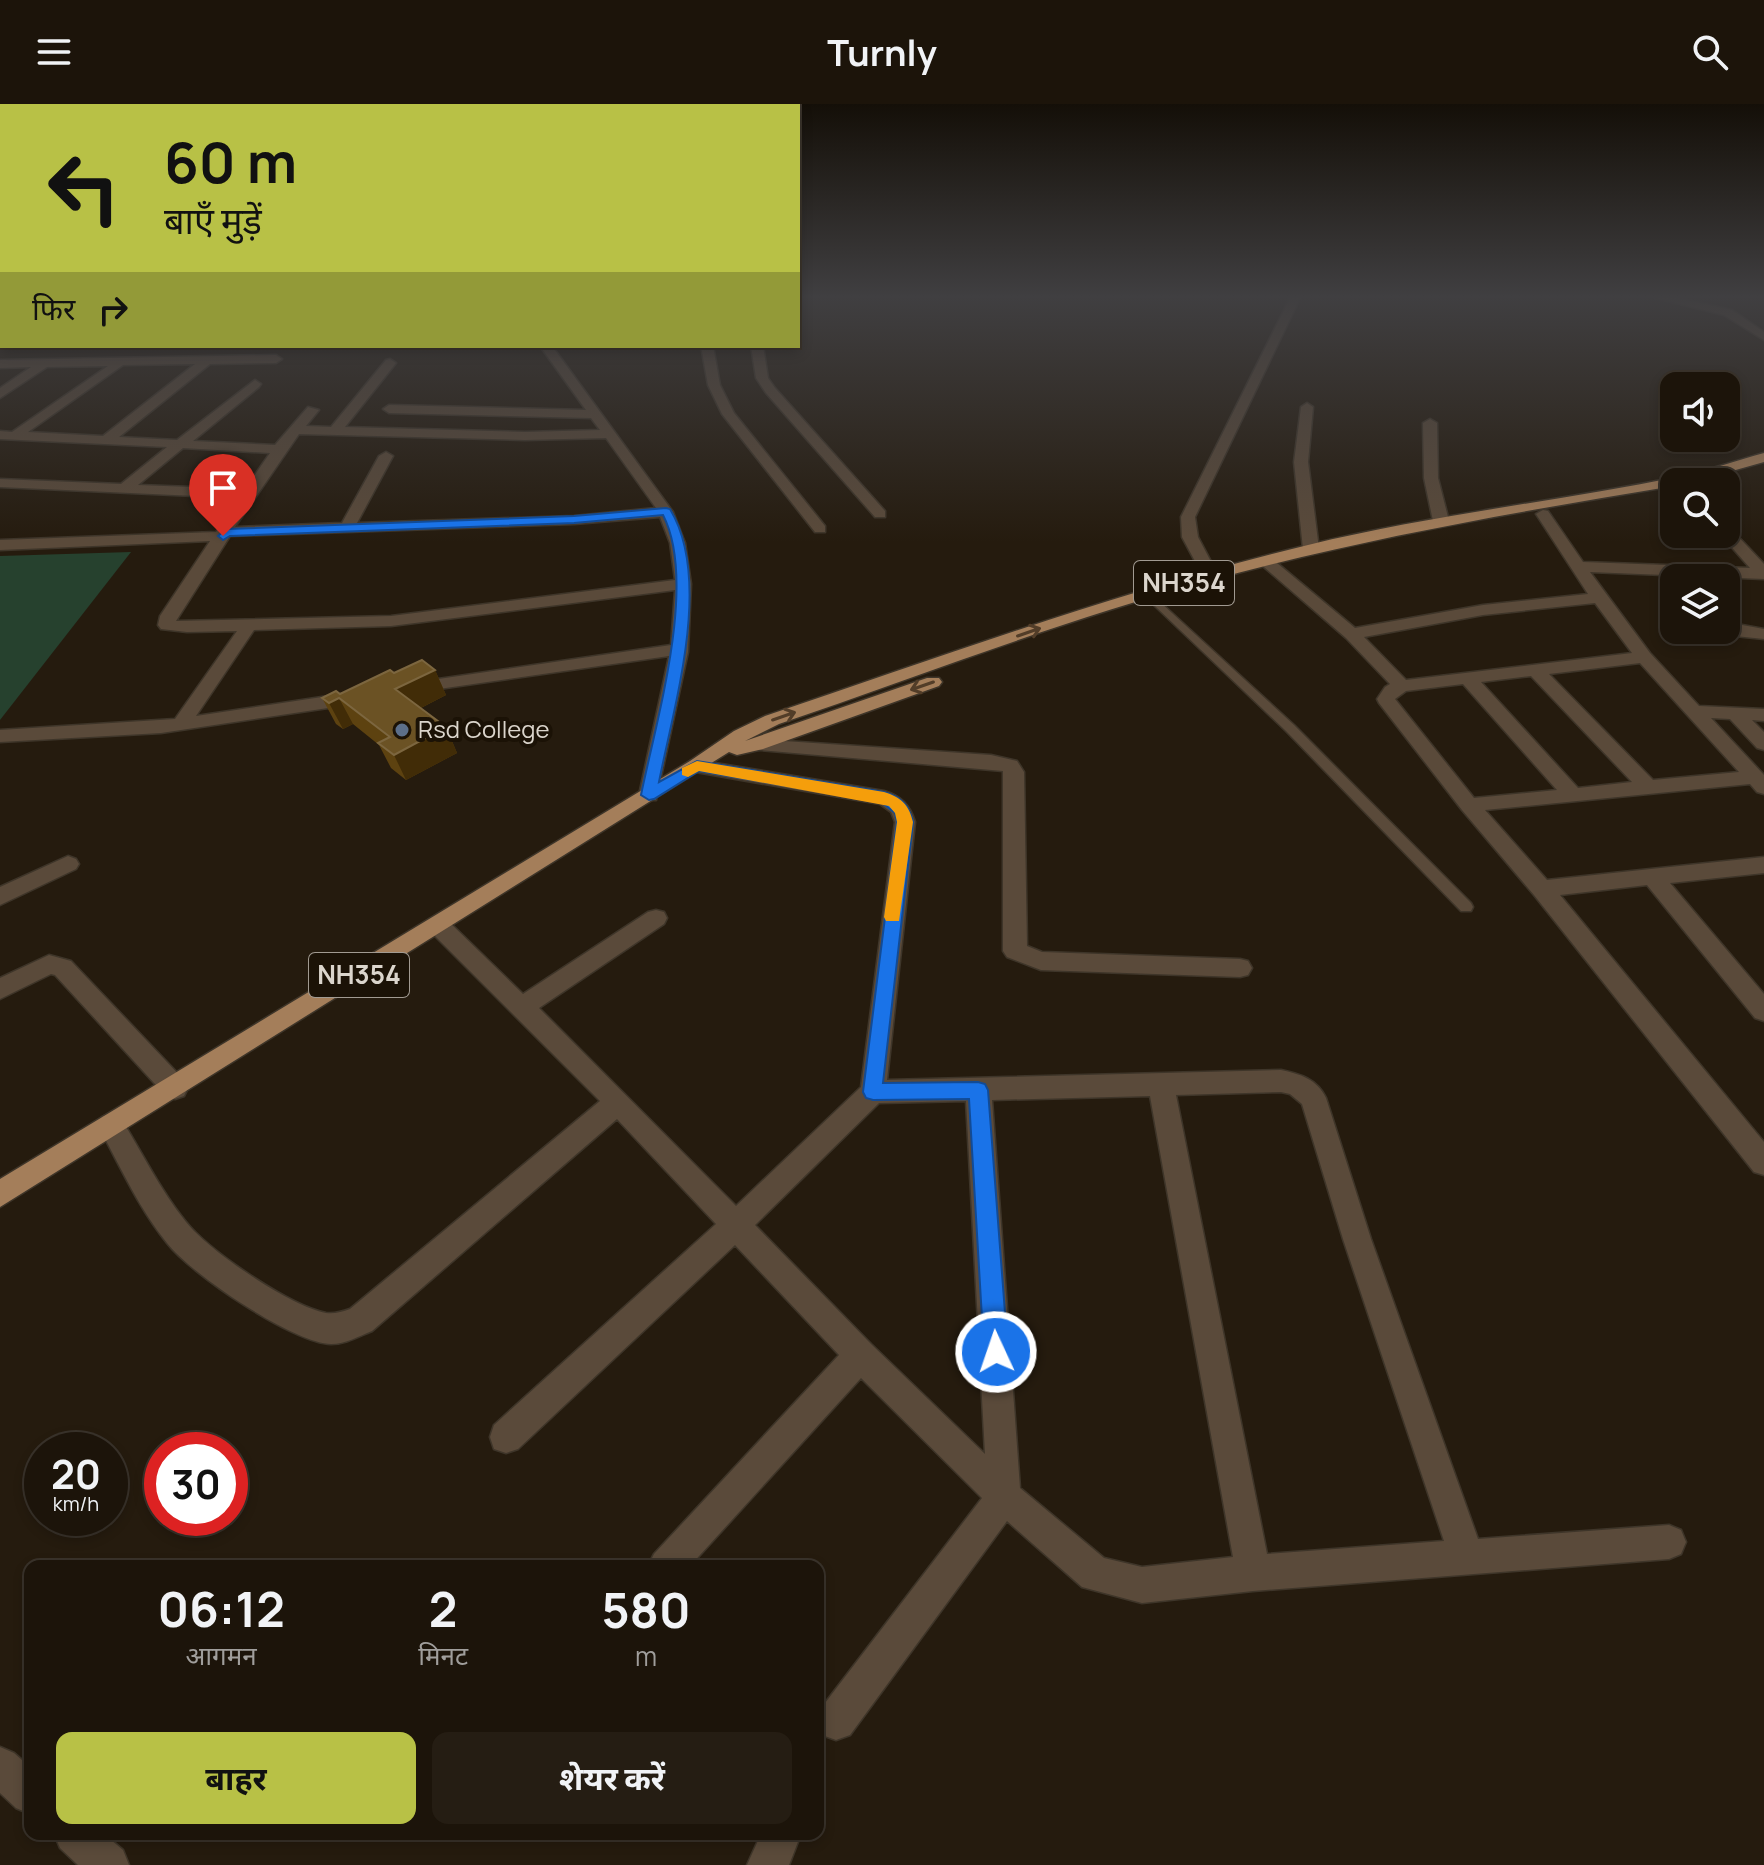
<!DOCTYPE html>
<html lang="hi">
<head>
<meta charset="utf-8">
<style>
	body { margin:0; font-family:Manrope,"Noto Sans Devanagari",sans-serif; background:#251d13; color:#f1f3f6; height:100vh; display:flex; flex-direction:column; font-size:30px; white-space:nowrap }
	* { box-sizing:border-box; margin:0 }
	p { font-size:26px; color:#a09e9c }
	.icon { flex:none; width:44px; height:44px; fill:none; stroke:currentColor; stroke-width:2; stroke-linecap:round; stroke-linejoin:round }
	.map { position:relative; flex:1; overflow:hidden }
	.side { position:absolute; left:24px; top:1456px; width:800px; height:280px; display:flex; flex-direction:column; background:#1c140a; border-radius:16px; box-shadow:0 4px 12px #0003,0 0 0 2px #3a332b }
	.side>* { flex:none }
	.hud { position:absolute; left:0px; top:0px; width:800px; height:244px; box-shadow:0 4px 12px #0003,0 0 0 2px #3a332b; background:#b8c146; color:#111; overflow:hidden }
	.buttons { position:absolute; left:1660px; top:268px; display:grid; gap:16px }
	.buttons a { display:grid; place-items:center; width:80px; height:80px; border-radius:16px; background:#1c140a; box-shadow:0 4px 12px #0003,0 0 0 2px #3a332b; font-size:40px }
	.speed { position:absolute; left:24px; top:1328px; display:flex; gap:16px; font-size:40px; font-weight:700; text-align:center }
	.speed>* { display:grid; place-content:center; width:104px; height:104px; border-radius:50%; background:#1c140a; box-shadow:0 4px 12px #0003,0 0 0 2px #3a332b; line-height:1 }
	.speed small { font-size:20px; font-weight:400 }
	.speed .limit { border:12px solid #d22; background:#fff; color:#111 }
	.pin { position:absolute; display:grid; place-items:center; width:68px; height:68px; color:#fff; margin:-82px -34px; border-radius:50% 50% 50% 0; rotate:-45deg; box-shadow:0 0 8px #0007 }
	.pin .icon { rotate:45deg }
	.me { position:absolute; width:88px; margin:-44px; rotate:357deg; stroke-linejoin:round; filter:drop-shadow(0 0 6px #0008) }
	.turn { display:flex; align-items:center; gap:28px; height:168px; padding:0 32px; font-size:36px }
	.turn .icon { width:104px; height:104px; stroke-width:2.5 }
	.turn b { display:block; font-size:56px; line-height:68px }
	.then { display:flex; align-items:center; height:76px; padding:0 32px; background:#0003; gap:16px; font-size:30px }
	.eta { display:flex; justify-content:space-evenly; align-items:center; height:136px; text-align:center }
	.eta b { font-size:48px; font-weight:700; line-height:56px }
	.button { display:flex; gap:16px; margin-top:auto; padding:16px 32px }
	.button a { flex:1; height:92px; border-radius:16px; background:#b8c146; color:#111; font-size:32px; font-weight:700; line-height:92px; text-align:center }
	.button a+a { background:#251d13; color:#f1f3f6 }
	header { display:flex; justify-content:space-between; align-items:center; height:104px; padding:0 32px; background:#1c140a; font-size:36px; font-weight:700 }
	.map>svg:first-child { display:block }
	.green { fill:#26412e }
	.lines { fill:none; stroke-linecap:round; stroke-linejoin:round }
	.service-casing { stroke:#3e3529; stroke-width:3 }
	.minor-casing { stroke:#3e3529; stroke-width:3 }
	.trunk-casing { stroke:#3e3529; stroke-width:3 }
	.service { fill:#5a4a3a; fill-rule:evenodd }
	.minor { fill:#5a4a3a; fill-rule:evenodd }
	.trunk { fill:#a47e5a; fill-rule:evenodd }
	.wall { fill:#5d4210 }
	.shaded-wall { fill:#412c07 }
	.building { fill:#6b5224; stroke:#7c663f; stroke-width:2 }
	.oneway { stroke:#523d28 }
	.route { fill:#1a73e8; stroke:#114b97; stroke-width:2 }
	.slow { fill:#f59e0b }
	.service-dot { fill:#5c6f8a; stroke:#1b1206; stroke-width:3 }
	.labels { text-anchor:middle; stroke-width:8; stroke-linejoin:round; paint-order:stroke }
	.far-poi-label { font-size:24px; fill:#dbd5cc; stroke:#1b1206; text-anchor:start }
	.shield { fill:#1b1206; stroke:#a19a91; stroke-width:2 }
	.shield-label { font-size:26px; font-weight:bold; fill:#dbd5cc }
</style>
</head>
<body>
<header><svg class="icon" aria-label="menu" viewBox="0 0 24 24"><path d="M4 6h16M4 12h16M4 18h16"/></svg>Turnly<svg class="icon" aria-label="search" viewBox="0 0 24 24"><circle cx="10" cy="10" r="6"/><path d="M15 15l6 6"/></svg></header>
<div class="map">
<svg width="1764" height="1761" viewBox="0 0 1764 1761">
	<rect width="100%" height="100%" fill="#251b0e"/>
	<path class="green" d="M131 448 0 616V452Z"/>
	<g class="lines">
		<defs>
			<path id="service" d="M1160 498 1294 621 1471 799 1473 803 1471 807H1461L1286 627 1156 503 1154 501Z"/>
			<path id="minor" d="M1291 192H1301L1195 413 1198 433 1218 471 1216 474H1204L1182 433 1181 413Z
				M1648 192H1668L1732 206 1764 228V236L1724 211Z
				M540 242H552L673 408 685 439 691 480 688 548 656 696H642L639 691 669 552 411 589 402 584 411 579 671 541 675 486 391 522 254 526 196 612 355 588 364 594 355 600 161 629 0 638V626L175 615 237 527 187 528 161 525 158 521 160 512 210 437 0 446V436L216 428 239 394 0 383V375L121 380 167 343 0 335V327L12 328 108 262 47 263 0 294V284L31 263 0 264V256L276 251 282 255 276 259 210 260 119 333 177 336 255 276 261 280 259 283 193 337 275 341 308 303 319 306 306 322 331 323 386 256 390 255 396 259 345 323 525 328 600 326 591 314 389 309 383 305 389 301 586 306ZM195 260 103 332 28 328 123 261ZM299 330 525 336 606 334 656 404 574 412 357 419 393 352 386 348 379 352 342 419 235 423ZM183 344 270 349 245 385 138 381ZM660 413 670 439 675 476 391 512 176 517 230 432 574 420Z
				M701 242H713L720 281 734 309 825 422V428H815L722 310 708 281Z
				M751 242H763L768 274 775 284 885 407V413H875L766 289 756 274Z
				M1307 299 1313 303 1308 358 1319 445 1311 450 1303 445 1294 358 1301 303Z
				M1430 315 1437 319 1438 374 1449 417 1441 422 1433 417 1424 374 1423 319Z
				M1543 406 1548 407 1583 458 1750 464 1720 430H1726V423L1731 425 1764 460V475L1590 468 1650 549 1699 602 1764 605V617L1752 616 1764 628V646L1757 644 1730 615 1711 614 1764 671V690L1757 688 1750 680 1485 706 1547 776 1764 753V769L1670 779 1764 890V917L1755 914 1647 781 1560 791 1764 1038V1071L1754 1068 1534 791 1462 706 1379 599 1377 595 1385 583 1390 580 1346 534 1257 457 1259 454H1271L1355 524 1483 501 1588 490 1536 410ZM1595 499 1632 549 1406 576 1364 533 1483 511ZM1640 559 1739 668 1653 676 1549 570ZM1531 572 1632 678 1578 684 1481 578ZM1463 580 1557 686 1474 694 1395 595 1406 587Z
				M1726 518 1764 525V535L1735 532 1720 527 1726 526Z
				M756 635 991 651 1017 657 1024 668 1027 842 1042 848 1240 855 1248 857 1252 864 1248 871 1240 873 1041 866 1007 853 1003 847V667L749 645 746 641 749 637Z
				M697 656 884 687C901 692 910 701 915 718L887 976 1281 966C1300 970 1317 975 1326 994L1371 1135 1478 1435 1669 1421 1681 1426 1686 1438 1681 1450 1669 1455 1253 1487 1142 1499 1082 1483 1007 1417 850 1631 836 1636 822 1631 818 1620 822 1603 982 1394 861 1274 690 1462H648L654 1450 839 1251 735 1141 518 1345 506 1349 494 1345 490 1333 494 1321 716 1120 617 1015 372 1227C359 1232 346 1240 331 1240 293 1239 191 1170 167 1139 140 1106 122 1066 102 1029L98 1021 102 1013 111 1009 120 1013C142 1048 160 1086 186 1118 209 1147 290 1202 326 1209 334 1210 342 1208 350 1205L600 997 430 827 427 821 430 815 438 812 446 815 523 890 648 808 656 806 664 808 667 814 664 820 539 904 736 1102 861 983 895 718 891 708 880 700 690 667 687 662 690 657ZM1281 988 1290 990 1302 1000 1343 1135 1444 1437 1267 1450 1176 991ZM1150 992 1233 1453 1142 1463 1104 1454 1020 1384 992 996ZM966 997 985 1350 871 1240 755 1121 879 999Z
				M68 752 76 755 79 760 76 765 0 801V783Z
				M49 851 71 857 184 976 188 984 184 992 175 995 166 992 55 871 51 870 0 895V874Z
				M0 1643 14 1649 30 1663V1710L16 1704 0 1689Z
				M54 1730H104L123 1746 129 1761H78L60 1744Z
				M761 1730H801L789 1761H747Z"/>
			<path id="trunk" d="M1764 349V358L1693 378H1674V382C1516 408 1359 435 1205 478 1060 517 920 572 779 620L745 637 927 574H939L942 578 939 582 763 645 737 651 729 648 0 1103V1075L690 657 734 627 765 612C945 551 1123 486 1308 441 1430 411 1554 398 1677 373 1707 367 1735 357 1764 349Z"/>
		</defs>
		<use href="#service" class="service-casing"/>
		<use href="#minor" class="minor-casing"/>
		<use href="#trunk" class="trunk-casing"/>
		<use href="#service" class="service"/>
		<use href="#minor" class="minor"/>
		<use href="#trunk" class="trunk"/>
	</g>
	<path class="wall" d="M435 566 446 591 421 604 446 623 457 649 406 676 391 664 379 641 353 620 343 625 336 620 322 594 340 590Z"/>
	<path class="shaded-wall" d="M435 566 446 591 407 611 395 585Z
		M339 594 353 620 343 625 329 599Z
		M446 623 457 649 406 676 394 651Z"/>
	<path class="building" d="M422 556 435 566 395 585 446 623 394 651 378 639 390 633 339 594 329 599 322 594 336 587 340 590 390 566 394 569Z"/>
	<defs><path id="oneway-shaft" d="M-6 0H5M1.5-3L5.5 0L1.5 3" fill="none" stroke-width="1.6" stroke-linecap="round" stroke-linejoin="round" transform="scale(2)"/></defs>
	<g class="oneway">
		<use href="#oneway-shaft" transform="translate(1029 528) rotate(-19)"/>
		<use href="#oneway-shaft" transform="translate(922 582) rotate(161)"/>
		<use href="#oneway-shaft" transform="translate(784 612) rotate(-19)"/>
	</g>
	<linearGradient id="sky" x2="0" y2="1"><stop stop-color="#140f08"/><stop offset="0.44" stop-color="#403f41"/><stop offset="1" stop-color="#403f41" stop-opacity="0"/></linearGradient>
	<rect width="1764" height="438" fill="url(#sky)"/>
	<path class="route" d="M666 404 670 405C713 476 674 601 659 678L697 657 884 688C901 693 909 701 913 718L883 979 978 978 985 980 988 986 1008 1248 1004 1257 996 1260 987 1257 984 1248 969 995 873 996 866 994 863 988 897 718 895 709 881 698 699 667 654 695 649 696 641 691C656 617 698 479 663 411L574 419 230 432 223 436 218 432 226 425 574 412Z"/>
	<path class="slow" d="M697 657 884 688C901 693 909 701 913 718L899 817H886L884 813 897 718 895 709 889 702 699 667 688 673 682 671V664Z"/>
	<circle class="service-dot" cx="402" cy="626" r="8"/>
	<g class="labels">
		<g class="far-poi-label">
			<text x="418" y="634">Rsd College</text>
		</g>
		<g class="shield">
			<rect x="1134" y="457" width="100" height="44" rx="6"/>
			<rect x="309" y="849" width="100" height="44" rx="6"/>
		</g>
		<g class="shield-label">
			<text x="1184" y="488">NH354</text>
			<text x="359" y="880">NH354</text>
		</g>
	</g>
</svg>
<div class="buttons">
<a><svg class="icon" aria-label="sound" viewBox="0 0 24 24"><path d="M4 9h4l5-4v14l-5-4H4zM17 9q2 3 0 6"/></svg></a>
<a><svg class="icon" aria-label="search" viewBox="0 0 24 24"><circle cx="10" cy="10" r="6"/><path d="M15 15l6 6"/></svg></a>
<a><svg class="icon" aria-label="layers" viewBox="0 0 24 24"><path d="M12 4l9 5-9 5-9-5zM3 14l9 5 9-5"/></svg></a>
</div>
<div class="speed"><div>20<small>km/h</small></div><div class="limit">30</div></div>
<div class="pin" style="left:223px;top:432px;background:#d93025"><svg class="icon" aria-label="arrive" viewBox="0 0 24 24"><path d="M6 21V4h12l-3 4 3 4H6"/></svg></div>
<svg class="me" style="left:996px;top:1248px" viewBox="-20 -20 40 40"><circle r="17" fill="#1a73e8" stroke="#fff" stroke-width="3"/><path d="M0-11L8 9 0 5-8 9z" fill="#fff"/></svg>
<div class="hud">
<div class="turn"><svg class="icon" aria-label="left" viewBox="0 0 24 24"><path d="M17 20v-9H6M10 6l-5 5 5 5"/></svg><div><b>60 m</b>बाएँ मुड़ें</div></div>
<div class="then">फिर<svg class="icon" aria-label="right" viewBox="0 0 24 24"><path d="M7 20v-9h11M14 6l5 5-5 5"/></svg></div>
</div>
<section class="side">
<div class="eta">
<div><b>06:12</b><p>आगमन</p></div>
<div><b>2</b><p>मिनट</p></div>
<div><b>580</b><p>m</p></div>
</div>
<div class="button"><a>बाहर</a><a>शेयर करें</a></div>
</section>
</div>
</body>
</html>
